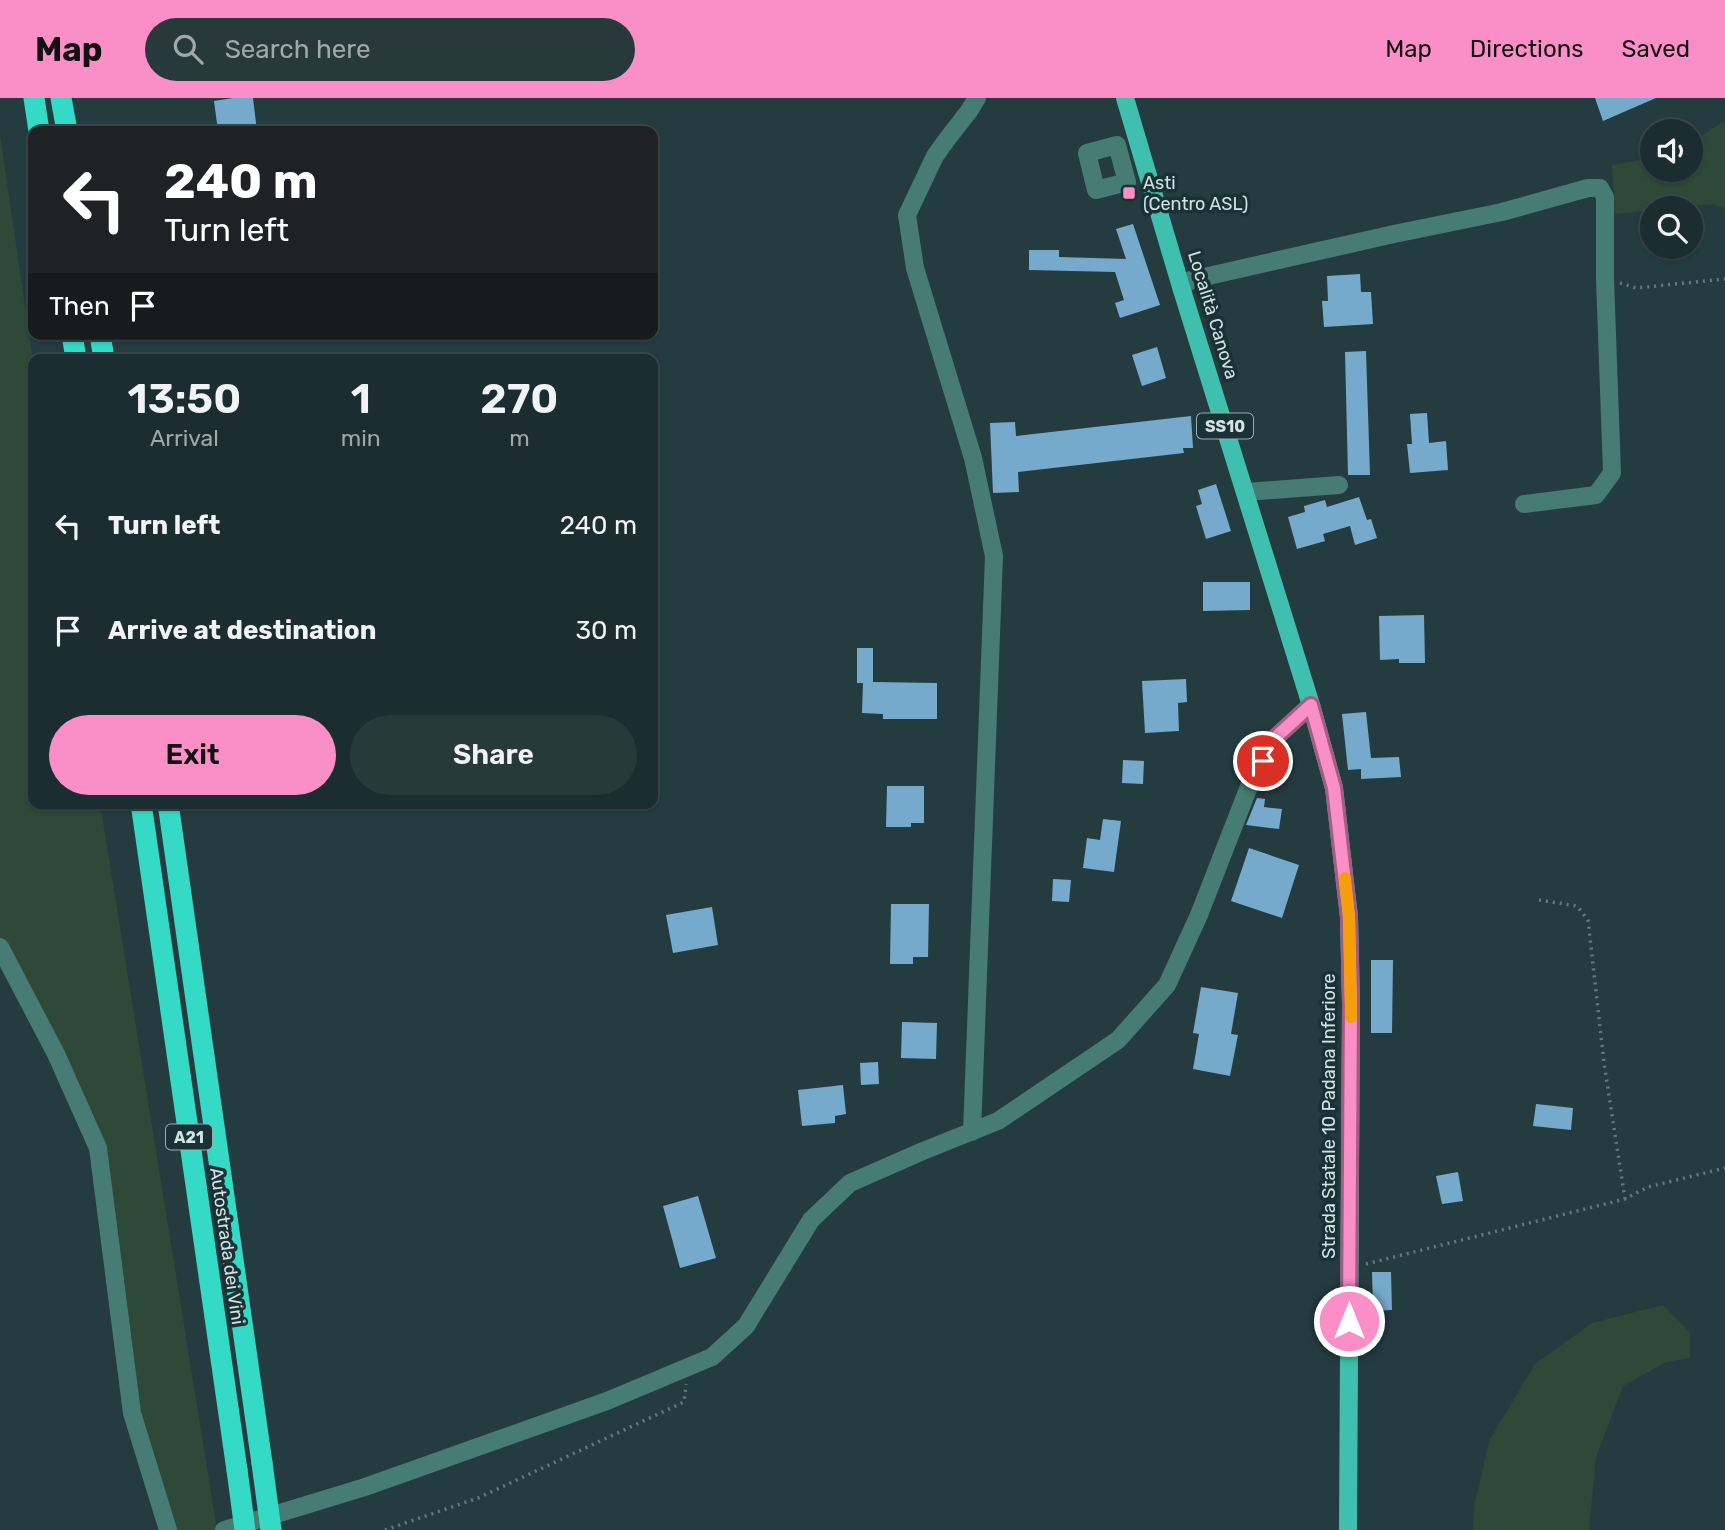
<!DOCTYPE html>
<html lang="en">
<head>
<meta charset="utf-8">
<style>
	body { margin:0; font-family:Rubik,sans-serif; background:#28393c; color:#f1f3f6; height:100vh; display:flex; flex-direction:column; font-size:26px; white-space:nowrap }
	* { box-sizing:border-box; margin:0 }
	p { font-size:23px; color:#a0a8ab }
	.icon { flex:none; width:38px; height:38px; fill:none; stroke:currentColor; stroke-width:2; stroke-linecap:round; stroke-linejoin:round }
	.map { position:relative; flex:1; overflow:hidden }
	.side { position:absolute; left:28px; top:256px; width:630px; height:455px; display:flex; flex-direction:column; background:#1b2d30; border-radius:14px; box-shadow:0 2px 5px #0004,0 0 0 2px #39494c }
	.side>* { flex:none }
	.guide { position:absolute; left:28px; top:28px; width:630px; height:214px; border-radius:14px; box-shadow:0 2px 5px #0004,0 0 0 2px #39494c; background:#202124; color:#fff; overflow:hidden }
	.fabs { position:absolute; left:1640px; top:21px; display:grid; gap:14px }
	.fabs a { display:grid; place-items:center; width:63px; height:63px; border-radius:50%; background:#1b2d30; box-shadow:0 2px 5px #0004,0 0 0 2px #39494c; font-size:35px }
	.pin { position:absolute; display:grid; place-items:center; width:60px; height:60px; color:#fff; margin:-30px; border:4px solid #fff; border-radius:50%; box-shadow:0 2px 7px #0007 }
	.me { position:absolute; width:77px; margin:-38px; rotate:0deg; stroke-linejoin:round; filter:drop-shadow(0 0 5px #0008) }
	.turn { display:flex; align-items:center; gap:24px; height:147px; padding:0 21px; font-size:32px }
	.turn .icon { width:91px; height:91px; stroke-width:2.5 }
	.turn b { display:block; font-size:49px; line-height:60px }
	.then { display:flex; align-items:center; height:66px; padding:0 21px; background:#0003; gap:14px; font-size:26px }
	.eta { display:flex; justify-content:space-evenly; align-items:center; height:119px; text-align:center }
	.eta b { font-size:42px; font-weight:600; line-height:49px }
	.action { display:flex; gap:14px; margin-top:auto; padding:14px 21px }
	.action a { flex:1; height:80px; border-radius:42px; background:#fa8fc7; color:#111; font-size:28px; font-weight:600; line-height:80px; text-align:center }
	.action a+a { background:#28393c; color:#f1f3f6 }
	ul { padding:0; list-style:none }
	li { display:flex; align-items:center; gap:21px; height:105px; padding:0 21px }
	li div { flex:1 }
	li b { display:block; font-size:26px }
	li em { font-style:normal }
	header { display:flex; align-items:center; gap:42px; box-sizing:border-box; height:98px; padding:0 35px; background:#fa8fc7; color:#111 }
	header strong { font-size:33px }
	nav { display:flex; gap:38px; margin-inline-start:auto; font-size:24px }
	.search { width:490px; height:63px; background:#28393c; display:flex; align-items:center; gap:18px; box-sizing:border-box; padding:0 24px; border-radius:38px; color:#a0a8ab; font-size:26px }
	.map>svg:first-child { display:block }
	.green { fill:#2e4937 }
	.building { fill:#76aacc }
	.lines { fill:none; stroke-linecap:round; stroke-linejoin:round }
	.path { stroke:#667a7d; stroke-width:3.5; stroke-dasharray:2 5; stroke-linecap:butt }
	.minor { stroke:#467c73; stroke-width:18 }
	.major { stroke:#3fc0ae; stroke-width:18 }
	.highway { stroke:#34dac5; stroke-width:21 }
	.highway-bridge { stroke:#34dac5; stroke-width:21 }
	.route-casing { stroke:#a25d81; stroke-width:18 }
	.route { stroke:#fa8fc7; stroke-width:12 }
	.slow { stroke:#f59e0b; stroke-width:12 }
	.poi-dot { fill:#fa8fc7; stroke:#193236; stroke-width:2.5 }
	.labels { text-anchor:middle; stroke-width:7; stroke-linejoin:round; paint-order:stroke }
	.shield { fill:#193236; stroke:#9cadb0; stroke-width:2 }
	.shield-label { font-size:16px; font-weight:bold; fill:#d4e2e4 }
	.poi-label { font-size:18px; fill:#d4e2e4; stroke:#193236; text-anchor:start }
	.street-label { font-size:18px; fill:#d4e2e4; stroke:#193236 }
</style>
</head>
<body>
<header>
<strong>Map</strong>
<div class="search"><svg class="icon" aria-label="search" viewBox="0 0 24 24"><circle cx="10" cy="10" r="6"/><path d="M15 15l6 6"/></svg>Search here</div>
<nav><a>Map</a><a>Directions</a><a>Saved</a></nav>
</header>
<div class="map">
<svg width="1725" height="1432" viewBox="0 0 1725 1432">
	<rect width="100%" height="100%" fill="#243c40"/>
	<path class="green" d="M1725 23V117L1724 110 1711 106 1671 110H1652V112L1615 116 1612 67 1652 60V72H1690L1691 44Z
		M0 37 33 262V705H100L217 1432H168L132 1315 98 1050 0 849Z
		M1663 1207 1690 1235V1260L1666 1264 1623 1288 1596 1359 1589 1432H1473L1474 1407 1490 1341 1535 1266 1592 1225Z"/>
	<path class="building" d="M233 0H253L257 33H218L214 3Z
		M1595 0H1656L1603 23Z
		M1133 126 1160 207 1120 220 1115 205 1124 202 1115 174 1029 172V152H1059V159L1126 161 1116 131Z
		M1360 176 1361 194H1371L1373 226 1324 229 1322 203H1328L1327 178Z
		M1157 249 1166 280 1142 288 1132 257Z
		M1366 253 1370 377H1348L1345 254Z
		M1427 315 1429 345 1446 343 1448 372 1410 375 1407 346H1412L1410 316Z
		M1191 318 1193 350H1183L1184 355 1018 374 1019 394 993 395 990 325 1015 324 1016 338Z
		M1216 386 1231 433 1206 441 1196 408 1202 406 1198 392Z
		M1359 399 1367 422 1371 421 1377 440 1355 447 1350 428 1323 436 1325 443 1297 451 1288 419 1305 414 1304 408 1325 402 1327 409Z
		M1203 484H1250V512L1203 513Z
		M1424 517 1425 565H1399V561L1380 562 1379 518Z
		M857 550H873V584L937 585V621H883V616L862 615 863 585H857Z
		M1186 581 1187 604 1178 605 1179 633 1145 635 1142 583Z
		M1366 614 1371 660 1399 659 1401 679 1361 681V671L1348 672 1342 616Z
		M1123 662 1144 663 1143 686 1122 685Z
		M887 688H924V725H911V729H886Z
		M1257 700 1265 701 1264 709 1282 711 1279 731 1246 727Z
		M1103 721 1121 723 1114 774 1083 770 1087 740 1100 742Z
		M1249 750 1299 767 1282 820 1231 803Z
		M1053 781 1071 782 1069 804 1052 803Z
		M891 806H929L928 859H913V866H890Z
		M712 809 718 847 673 855 666 817Z
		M1371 862H1393L1392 935H1371Z
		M1201 889 1238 895 1231 936 1238 937 1230 978 1193 971 1199 936 1193 935Z
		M902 924 937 925 936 961 901 960Z
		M878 964 879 986 861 987 860 965Z
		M843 987 846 1016 835 1018V1025L802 1028 798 992Z
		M1536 1006 1573 1010 1571 1032 1533 1028Z
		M1458 1074 1463 1103 1442 1106 1436 1078Z
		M698 1098 716 1160 680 1170 663 1108Z
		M1372 1174H1391L1392 1212 1373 1213Z"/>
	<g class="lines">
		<path class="path" d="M1620 185 1636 190 1725 181
			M1539 802 1577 808 1588 822 1604 965 1625 1101
			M1366 1166 1625 1101 1648 1089 1725 1070
			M385 1432 478 1400 684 1304 686 1286"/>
		<path class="minor" d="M1117 47 1127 84 1096 92 1087 55Z
			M1181 189 1191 182 1394 136 1502 114 1588 90H1600L1605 99V181L1612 375 1596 397 1524 406
			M1246 394 1339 387
			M0 849 56 956 98 1050 132 1315 168 1432
			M972 1034 994 458 973 360 915 170 907 117 935 58 948 40 969 13 977 0
			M224 1432 365 1389 607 1303 712 1259 746 1228 811 1122 850 1085 923 1053 998 1023 1118 942 1167 887 1199 817 1250 686 1275 640 1311 607"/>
		<path class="major" d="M1125 0 1181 189 1311 607 1334 690 1349 819 1351 906 1348 1432"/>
		<path class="highway" d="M34 0 39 33
			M61 0 67 33
			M72 236 76 261
			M100 236 104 261
			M141 705 237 1372
			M168 705 262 1365"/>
		<path class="highway-bridge" d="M262 1365 271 1432
			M237 1372 245 1432"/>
	</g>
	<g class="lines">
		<defs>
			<path id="route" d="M1263 663 1275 640 1311 607 1334 690 1349 819 1351 906 1349 1223"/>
		</defs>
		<use href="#route" class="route-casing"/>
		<use href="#route" class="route"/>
		<path class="slow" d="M1345 780 1349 819 1351 919"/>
	</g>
	<rect class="poi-dot" x="1122" y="88" width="14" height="14" rx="3.5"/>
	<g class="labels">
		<g class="shield">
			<rect x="1197" y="315.5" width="56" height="25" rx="5"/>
			<rect x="166" y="1026.5" width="46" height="25" rx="5"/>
		</g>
		<g class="shield-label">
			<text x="1225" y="334">SS10</text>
			<text x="189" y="1045">A21</text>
		</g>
		<g class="poi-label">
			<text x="1143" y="91">Asti<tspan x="1143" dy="21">(Centro ASL)</tspan></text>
		</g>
		<g class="street-label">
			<text transform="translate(1213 217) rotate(73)" y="6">Località Canova</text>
			<text transform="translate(1329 1018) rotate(-90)" y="6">Strada Statale 10 Padana Inferiore</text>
			<text transform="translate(227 1148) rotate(82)" y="6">Autostrada dei Vini</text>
		</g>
	</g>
</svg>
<div class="fabs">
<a><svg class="icon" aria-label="sound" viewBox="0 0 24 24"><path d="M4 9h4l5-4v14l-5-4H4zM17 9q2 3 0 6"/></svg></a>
<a><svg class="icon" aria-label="search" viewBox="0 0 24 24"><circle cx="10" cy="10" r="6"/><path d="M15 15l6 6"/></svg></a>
</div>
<div class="pin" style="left:1263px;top:663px;background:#d93025"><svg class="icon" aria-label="arrive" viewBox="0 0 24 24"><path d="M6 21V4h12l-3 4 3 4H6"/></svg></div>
<svg class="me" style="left:1349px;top:1223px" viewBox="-20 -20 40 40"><circle r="17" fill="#fa8fc7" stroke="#fff" stroke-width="3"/><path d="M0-11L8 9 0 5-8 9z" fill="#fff"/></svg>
<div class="guide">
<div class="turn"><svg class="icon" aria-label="left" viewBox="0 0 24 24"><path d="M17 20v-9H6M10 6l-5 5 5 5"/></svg><div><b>240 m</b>Turn left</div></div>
<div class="then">Then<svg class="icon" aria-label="arrive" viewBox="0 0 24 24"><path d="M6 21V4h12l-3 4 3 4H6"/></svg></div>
</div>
<section class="side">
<div class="eta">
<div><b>13:50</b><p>Arrival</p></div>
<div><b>1</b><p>min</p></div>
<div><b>270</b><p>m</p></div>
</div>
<ul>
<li><svg class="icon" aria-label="left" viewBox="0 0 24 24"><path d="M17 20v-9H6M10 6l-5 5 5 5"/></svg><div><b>Turn left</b></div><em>240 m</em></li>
<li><svg class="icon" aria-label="arrive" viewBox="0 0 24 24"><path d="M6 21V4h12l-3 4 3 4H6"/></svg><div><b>Arrive at destination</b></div><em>30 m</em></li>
</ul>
<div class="action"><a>Exit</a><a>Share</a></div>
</section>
</div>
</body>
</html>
